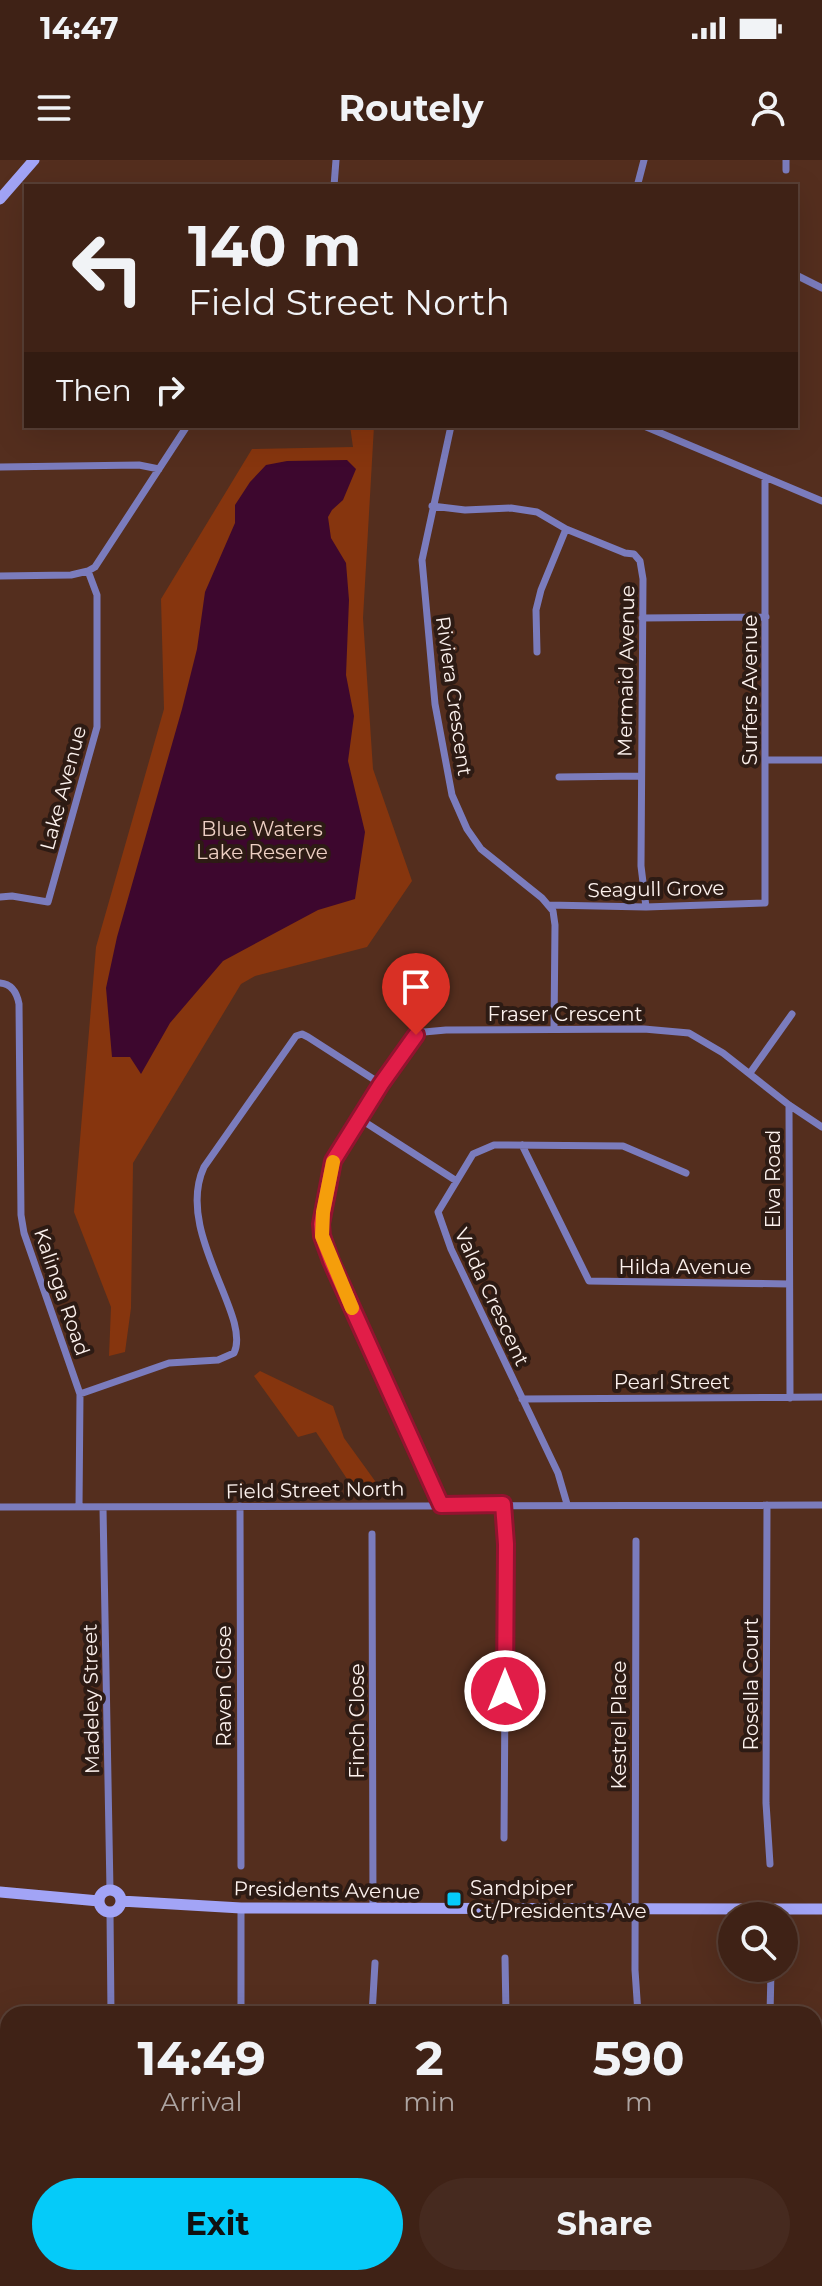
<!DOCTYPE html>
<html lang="en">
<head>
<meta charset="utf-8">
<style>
	body { margin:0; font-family:Montserrat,sans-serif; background:#462a1f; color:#f1f3f6; height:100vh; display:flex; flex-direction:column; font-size:30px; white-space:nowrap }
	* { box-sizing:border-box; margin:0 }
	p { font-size:26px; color:#ada4a1 }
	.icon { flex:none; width:44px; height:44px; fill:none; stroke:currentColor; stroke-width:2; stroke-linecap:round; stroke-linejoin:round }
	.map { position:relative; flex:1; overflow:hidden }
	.side { position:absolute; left:0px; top:1846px; width:822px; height:280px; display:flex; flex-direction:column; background:#3f2216; border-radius:24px 24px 0 0; box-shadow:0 8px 32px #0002,0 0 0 2px #583f35 }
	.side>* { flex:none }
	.hud { position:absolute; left:24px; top:24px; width:774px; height:244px; border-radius:0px; box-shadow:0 8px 32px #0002,0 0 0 2px #583f35; background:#3f2216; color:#f1f3f6; overflow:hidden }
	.fabs { position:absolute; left:718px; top:1742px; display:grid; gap:16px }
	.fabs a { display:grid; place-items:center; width:80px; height:80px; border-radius:50%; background:#3f2216; box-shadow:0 8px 32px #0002,0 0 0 2px #583f35; font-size:40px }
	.pin { position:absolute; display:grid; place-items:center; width:68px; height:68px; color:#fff; margin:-82px -34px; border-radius:50% 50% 50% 0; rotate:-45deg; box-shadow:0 0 8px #0007 }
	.pin .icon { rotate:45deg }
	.me { position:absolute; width:88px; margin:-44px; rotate:0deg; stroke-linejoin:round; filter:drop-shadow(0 0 6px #0008) }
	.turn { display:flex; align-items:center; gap:28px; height:168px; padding:0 32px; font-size:36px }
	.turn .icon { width:104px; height:104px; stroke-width:2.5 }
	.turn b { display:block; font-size:56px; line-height:68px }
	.then { display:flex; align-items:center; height:76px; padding:0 32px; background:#0003; gap:16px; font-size:30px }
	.eta { display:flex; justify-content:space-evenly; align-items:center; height:136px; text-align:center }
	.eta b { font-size:48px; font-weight:700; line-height:56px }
	.button { display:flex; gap:16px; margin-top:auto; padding:16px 32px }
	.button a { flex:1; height:92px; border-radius:48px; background:#05cbf9; color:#111; font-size:32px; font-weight:700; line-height:92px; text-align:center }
	.button a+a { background:#462a1f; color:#f1f3f6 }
	.status { display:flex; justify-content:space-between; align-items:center; height:56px; padding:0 40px; background:#3f2216; direction:ltr }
	.status svg { height:22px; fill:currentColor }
	header { display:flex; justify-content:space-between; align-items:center; height:104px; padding:0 32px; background:#3f2216; font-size:36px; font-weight:700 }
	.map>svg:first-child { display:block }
	.green { fill:#86350e }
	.water { fill:#3d072e }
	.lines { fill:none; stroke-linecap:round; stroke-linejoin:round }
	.street { stroke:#7b7cbd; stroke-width:7 }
	.secondary { stroke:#a2a4f6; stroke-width:11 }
	.route-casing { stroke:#92132f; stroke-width:20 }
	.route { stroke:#e11d48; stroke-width:14 }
	.slow { stroke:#f59e0b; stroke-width:14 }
	.poi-dot { fill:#05cbf9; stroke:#2d1b14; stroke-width:3 }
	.labels { text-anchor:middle; stroke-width:8; stroke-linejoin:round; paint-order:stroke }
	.street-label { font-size:20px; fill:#fcf1ed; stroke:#2d1b14 }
	.park-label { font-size:20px; fill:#edcfc3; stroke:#2d1b14 }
	.poi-label { font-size:20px; fill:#fcf1ed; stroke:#2d1b14; text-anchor:start }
</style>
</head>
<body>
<div class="status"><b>14:47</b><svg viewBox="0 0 49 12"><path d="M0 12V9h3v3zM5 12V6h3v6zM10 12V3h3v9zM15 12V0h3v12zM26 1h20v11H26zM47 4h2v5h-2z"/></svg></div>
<header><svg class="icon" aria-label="menu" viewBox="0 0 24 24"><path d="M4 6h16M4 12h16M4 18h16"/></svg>Routely<svg class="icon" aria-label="person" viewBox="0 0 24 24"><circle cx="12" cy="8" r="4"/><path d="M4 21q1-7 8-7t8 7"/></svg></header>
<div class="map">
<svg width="822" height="2126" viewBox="0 0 822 2126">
	<rect width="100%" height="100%" fill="#542e1e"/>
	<path class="green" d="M345 23 626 24 625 26H343Z
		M350 266H374L363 458 373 609 412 721 367 787 255 816 241 824 133 1003 131 1148 125 1192 109 1196 111 1147 74 1052 96 787 164 549 161 439 252 289 353 287Z
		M260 1211 333 1246 344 1278 383 1332 355 1331 316 1272 298 1277 254 1216Z"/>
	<path class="water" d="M347 300 356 309 343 340 332 350 328 357 331 378 346 403 349 440 346 515 354 556 348 601 365 672 355 739 318 750 223 801 170 863 141 914 130 897H112L106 828 117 777 182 549 197 489 205 432 235 363V345L250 322 266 305 287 301Z"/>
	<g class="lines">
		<path class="street" d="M786 0V10
			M638 23 644 0
			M334 26 336 0
			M796 115 822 128
			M451 266 422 400 435 544 452 635 467 669 481 689 542 738 553 751 555 765 554 869
			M644 266 822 341
			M0 307 139 305 159 309
			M432 346 465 350 511 348 537 352 566 369 625 393 634 394 640 401 643 419 641 706 646 747
			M0 416 71 415 88 411
			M642 458 766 457
			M537 492 536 450 541 430 566 369
			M766 600H822
			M559 617 640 616
			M0 737 12 736 48 742 97 567V435L88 411 95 407 187 266
			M548 745 646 747 765 743V317
			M0 823C12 824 17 833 19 844L21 1055 24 1073 80 1234 79 1347
			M750 913 792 854
			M789 945 790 1238
			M360 959 455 1020
			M522 985 589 1121 789 1124
			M80 1234 169 1203 218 1200 234 1193C252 1156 174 1072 204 1007L296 876 302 874 308 877 381 924
			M522 1239 822 1237
			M503 1344 506 1384 504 1678
			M567 1344 558 1313 451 1089 438 1052 473 994 494 985 623 986 686 1013
			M441 1345 331 1101C298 1021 370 945 409 881L424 872 446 870 644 869 689 873 723 893 789 945 822 967
			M767 1345 766 1643 770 1704
			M240 1346 241 1706
			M0 1347 822 1345
			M103 1348 110 1730
			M372 1374 373 1748
			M636 1381 635 1810 638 1854
			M241 1748V1854
			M110 1752 111 1854
			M505 1798 506 1854
			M372 1854 375 1803
			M770 1854 771 1811
			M0 2012 8 2094 0 2096
			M814 2077H822
			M242 2118V2126
			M373 2118 374 2126
			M503 2118V2126
			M640 2118V2126
			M769 2118 770 2126
			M112 2126 113 2118"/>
		<path class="secondary" d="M0 39 34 0
			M99 1741a11 11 0 1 1 22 0a11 11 0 1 1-22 0Z
			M0 1732 99 1741
			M121 1741 241 1748 822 1749"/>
	</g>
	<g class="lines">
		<defs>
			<path id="route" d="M416 875 381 924 333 1001 321 1064 322 1076 331 1101 441 1345 503 1344 506 1384 505 1531"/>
		</defs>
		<use href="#route" class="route-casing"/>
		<use href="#route" class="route"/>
		<path class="slow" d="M333 1002 323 1052 322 1076 352 1148"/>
	</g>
	<rect class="poi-dot" x="446" y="1731" width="16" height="16" rx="4"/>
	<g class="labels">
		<g class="street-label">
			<text transform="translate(626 511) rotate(-89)" y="7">Mermaid Avenue</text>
			<text transform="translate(750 530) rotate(-90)" y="7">Surfers Avenue</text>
			<text transform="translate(454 536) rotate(82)" y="7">Riviera Crescent</text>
			<text transform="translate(63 628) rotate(-75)" y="7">Lake Avenue</text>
			<text transform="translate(656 729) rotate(-1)" y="7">Seagull Grove</text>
			<text x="565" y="861">Fraser Crescent</text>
			<text transform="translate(773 1019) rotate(-90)" y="7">Elva Road</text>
			<text x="685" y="1114">Hilda Avenue</text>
			<text transform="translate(62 1132) rotate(71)" y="7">Kalinga Road</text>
			<text transform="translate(492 1137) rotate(65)" y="7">Valda Crescent</text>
			<text x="672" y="1229">Pearl Street</text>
			<text transform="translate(315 1330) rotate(-1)" y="7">Field Street North</text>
			<text transform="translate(751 1524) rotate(-90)" y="7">Rosella Court</text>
			<text transform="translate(224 1526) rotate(-90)" y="7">Raven Close</text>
			<text transform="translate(91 1539) rotate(-91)" y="7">Madeley Street</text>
			<text transform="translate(357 1561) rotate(-90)" y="7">Finch Close</text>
			<text transform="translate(619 1565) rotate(-90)" y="7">Kestrel Place</text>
			<text transform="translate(327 1730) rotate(1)" y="7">Presidents Avenue</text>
		</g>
		<g class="park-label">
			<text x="262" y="676">Blue Waters<tspan x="262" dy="23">Lake Reserve</tspan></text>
		</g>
		<g class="poi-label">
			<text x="470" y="1735">Sandpiper<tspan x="470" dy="23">Ct/Presidents Ave</tspan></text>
		</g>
	</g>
</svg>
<div class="fabs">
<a><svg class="icon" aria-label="search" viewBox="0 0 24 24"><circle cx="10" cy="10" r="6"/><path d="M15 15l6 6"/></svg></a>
</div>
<div class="pin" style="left:416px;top:875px;background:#d93025"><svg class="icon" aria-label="arrive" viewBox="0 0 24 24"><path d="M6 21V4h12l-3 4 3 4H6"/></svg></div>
<svg class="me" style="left:505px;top:1531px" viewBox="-20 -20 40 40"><circle r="17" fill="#e11d48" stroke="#fff" stroke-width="3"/><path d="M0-11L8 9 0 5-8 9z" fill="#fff"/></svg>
<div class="hud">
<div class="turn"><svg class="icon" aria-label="left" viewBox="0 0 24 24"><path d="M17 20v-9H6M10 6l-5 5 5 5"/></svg><div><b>140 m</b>Field Street North</div></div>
<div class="then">Then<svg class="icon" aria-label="right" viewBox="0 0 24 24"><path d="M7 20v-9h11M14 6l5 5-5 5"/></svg></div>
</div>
<section class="side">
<div class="eta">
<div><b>14:49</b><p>Arrival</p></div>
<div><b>2</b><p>min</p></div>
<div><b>590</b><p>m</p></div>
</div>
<div class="button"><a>Exit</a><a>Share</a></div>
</section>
</div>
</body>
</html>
